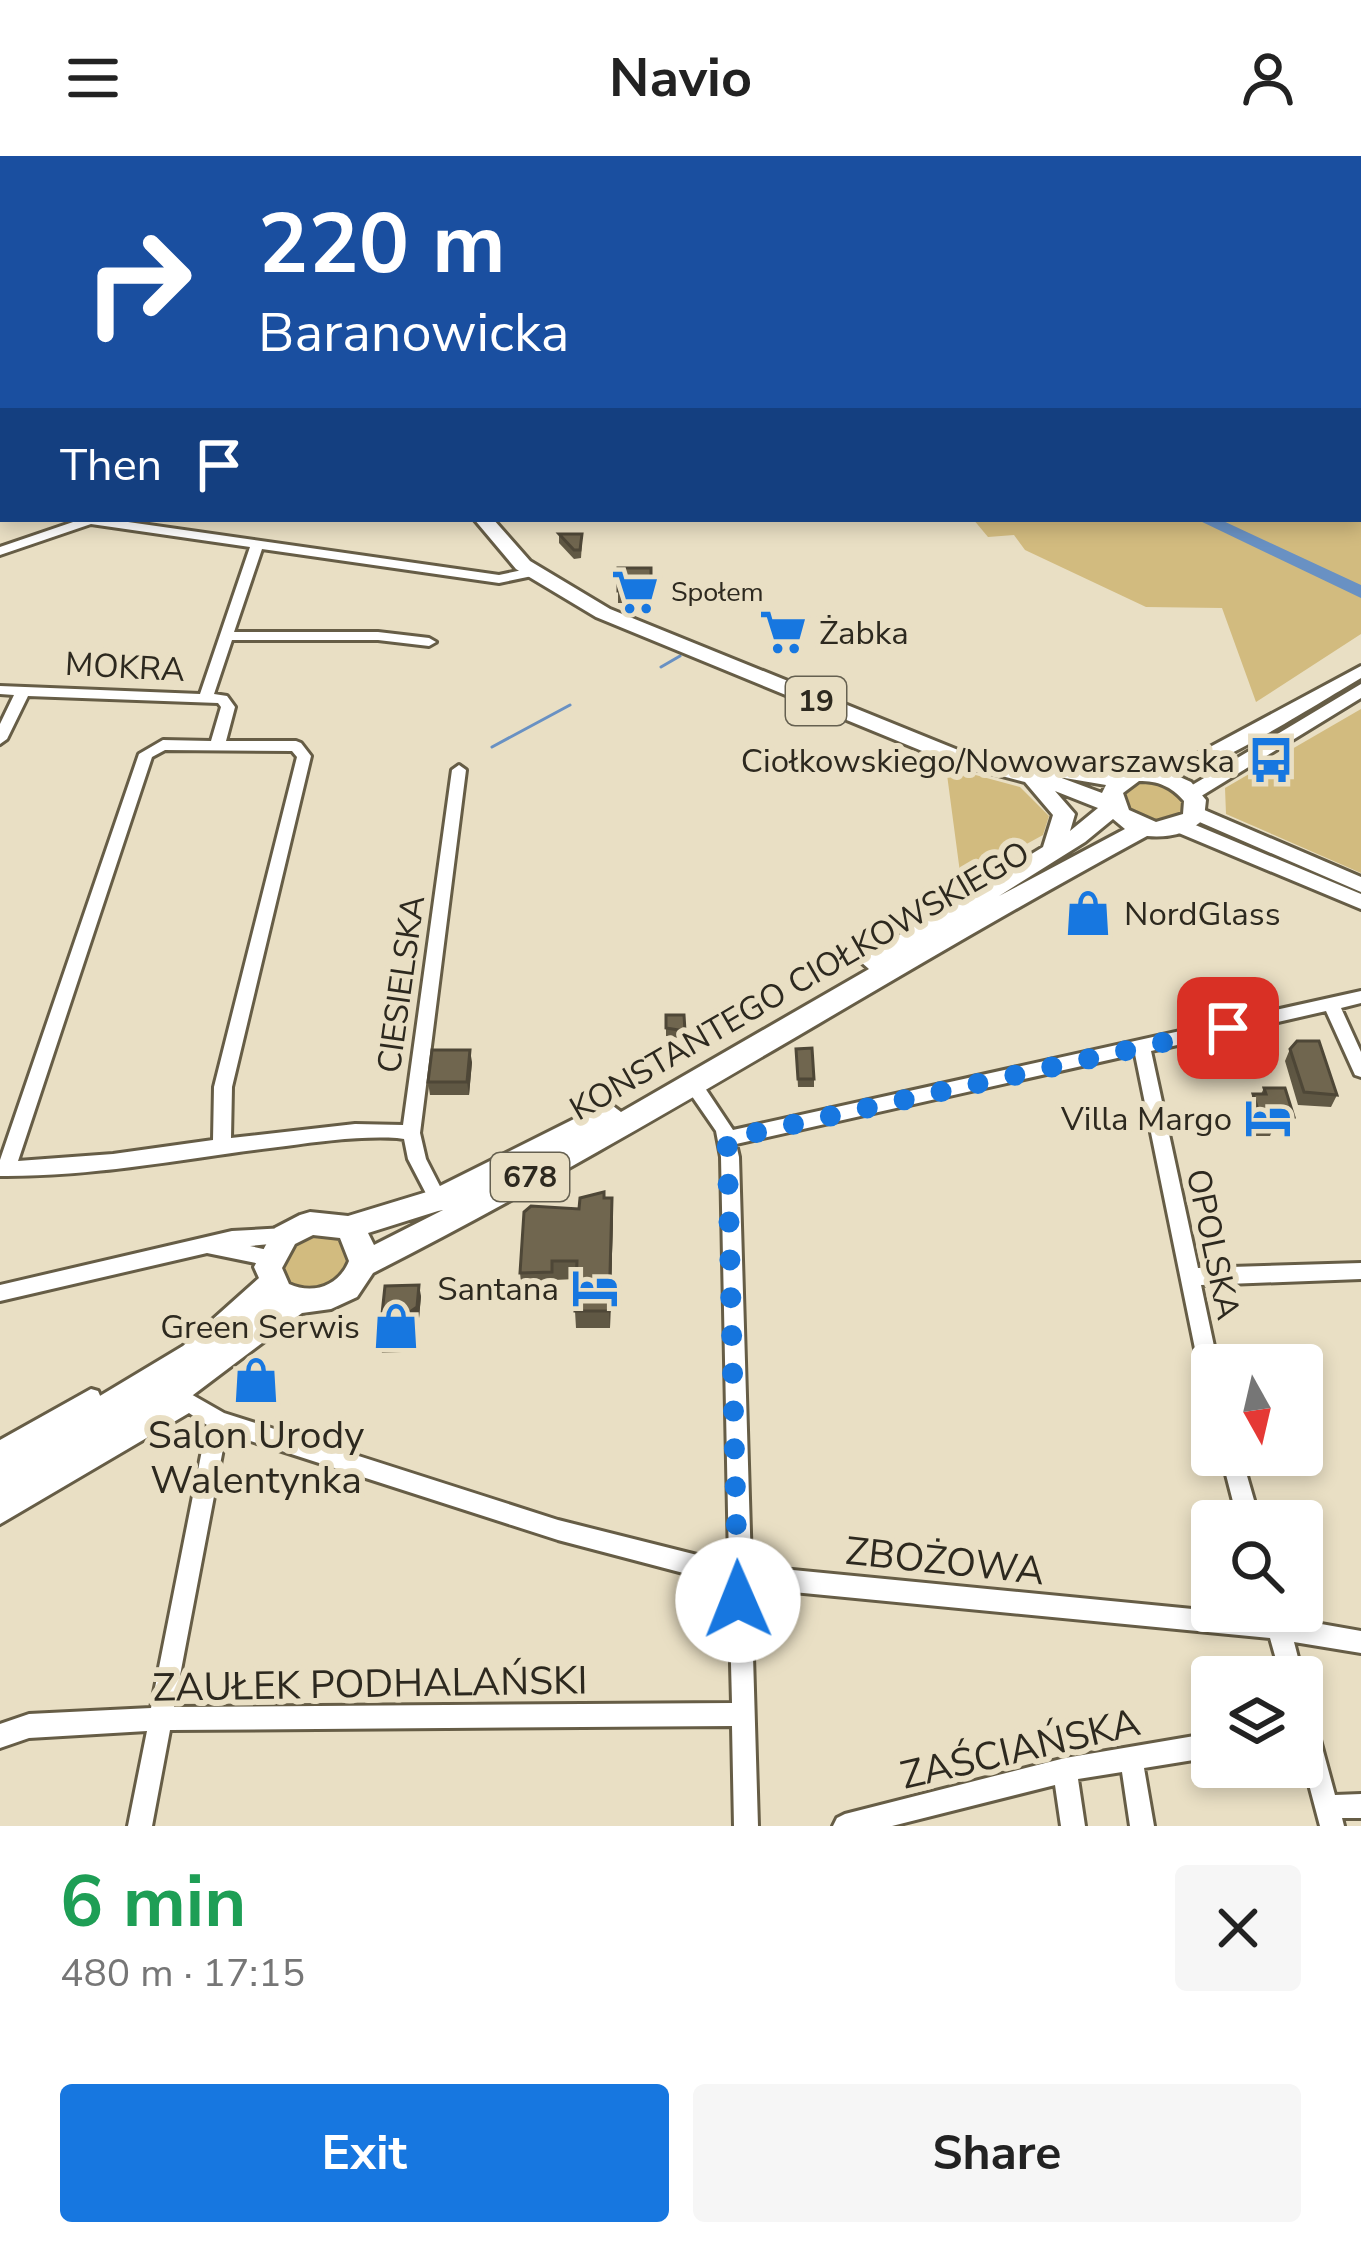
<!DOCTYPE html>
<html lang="en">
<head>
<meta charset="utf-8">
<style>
	body { margin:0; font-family:"Nunito Sans",sans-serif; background:#f6f6f6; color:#222; height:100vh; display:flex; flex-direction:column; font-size:45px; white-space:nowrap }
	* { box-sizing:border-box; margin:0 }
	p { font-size:39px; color:#767676 }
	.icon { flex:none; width:66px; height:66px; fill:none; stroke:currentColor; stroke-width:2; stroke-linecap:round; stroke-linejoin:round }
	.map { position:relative; height:1670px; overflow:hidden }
	.drawer { display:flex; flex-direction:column; background:#fff; flex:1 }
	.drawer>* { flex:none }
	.guide { position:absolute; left:0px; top:0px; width:1362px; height:366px; box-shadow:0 6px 18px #0003; background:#1a4fa0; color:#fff; overflow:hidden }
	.needle { width:78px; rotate:172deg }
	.controls { position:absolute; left:1191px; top:1188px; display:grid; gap:24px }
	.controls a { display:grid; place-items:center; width:132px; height:132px; border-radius:12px; background:#fff; box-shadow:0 6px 18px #0003; font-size:60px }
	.pin { position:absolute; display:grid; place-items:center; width:102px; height:102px; color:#fff; margin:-51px; border-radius:24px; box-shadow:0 6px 18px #0006 }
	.me { position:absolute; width:132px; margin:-66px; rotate:359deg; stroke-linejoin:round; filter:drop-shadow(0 0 9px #0008) }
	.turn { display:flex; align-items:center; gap:42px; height:252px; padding:0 60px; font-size:54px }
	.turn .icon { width:156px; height:156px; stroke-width:2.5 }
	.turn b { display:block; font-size:84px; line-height:102px }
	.then { display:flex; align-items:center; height:114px; padding:0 60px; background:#0003; gap:24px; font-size:45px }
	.round { display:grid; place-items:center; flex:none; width:126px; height:126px; border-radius:12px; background:#f6f6f6 }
	.head { display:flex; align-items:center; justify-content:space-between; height:204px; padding:0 60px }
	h1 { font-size:72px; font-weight:700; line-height:90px; color:#1e9e55 }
	.cta { display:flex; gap:24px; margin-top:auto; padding:24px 60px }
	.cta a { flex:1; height:138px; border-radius:12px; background:#1777e0; color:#fff; font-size:48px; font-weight:700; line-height:138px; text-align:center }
	.cta a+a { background:#f6f6f6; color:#222 }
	header { display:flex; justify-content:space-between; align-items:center; height:156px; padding:0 60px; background:#fff; font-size:54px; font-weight:700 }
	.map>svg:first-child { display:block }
	.green { fill:#d2bb7f }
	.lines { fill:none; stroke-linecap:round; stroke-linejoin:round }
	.stream { stroke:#6991c3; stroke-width:3 }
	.river { fill:#6991c3; fill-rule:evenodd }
	.minor-casing { stroke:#665d46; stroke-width:6 }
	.major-casing { stroke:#665d46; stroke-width:6 }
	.highway-casing { stroke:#665d46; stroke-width:6 }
	.minor { fill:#fff; fill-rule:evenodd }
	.major { fill:#fff; fill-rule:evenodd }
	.highway { fill:#fff; fill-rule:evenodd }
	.wall { fill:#605844 }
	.shaded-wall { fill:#4e4737 }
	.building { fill:#70664f; stroke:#4e4737; stroke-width:3 }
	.route { stroke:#1777e0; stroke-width:21; stroke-dasharray:0 37.8 }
	.labels { text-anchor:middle; stroke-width:12; stroke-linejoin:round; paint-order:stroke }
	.far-poi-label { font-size:27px; fill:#2d291f; stroke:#e9dfc4; text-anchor:start }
	.shield { fill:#e9dfc4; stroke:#656050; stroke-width:3 }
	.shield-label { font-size:30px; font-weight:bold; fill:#2d291f }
	.poi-label { font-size:33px; fill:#2d291f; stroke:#e9dfc4; text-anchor:end }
	.street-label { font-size:33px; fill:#2d291f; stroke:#e9dfc4 }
	.near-poi-label { font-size:39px; fill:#2d291f; stroke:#e9dfc4 }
	.near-street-label { font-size:39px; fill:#2d291f; stroke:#e9dfc4 }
</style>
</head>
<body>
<header><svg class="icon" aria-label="menu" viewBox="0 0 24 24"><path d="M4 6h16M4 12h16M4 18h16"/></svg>Navio<svg class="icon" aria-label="person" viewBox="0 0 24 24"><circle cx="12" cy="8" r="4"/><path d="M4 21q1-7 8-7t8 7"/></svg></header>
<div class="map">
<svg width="1361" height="1670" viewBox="0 0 1361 1670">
	<rect width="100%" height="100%" fill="#e9dfc4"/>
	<path class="green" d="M1361 347V478L1256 546 1222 452 1146 451 1025 394 1014 379 988 381 973 363H1359Z
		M1361 553V717L1226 658 1225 632Z
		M946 611 1020 631 1049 660 1043 679 961 724Z
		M1140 625 1169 630 1184 644 1182 659 1151 667 1129 657 1121 637Z
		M315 1075 340 1081 350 1100 348 1113 317 1135 289 1129 281 1121 282 1097Z"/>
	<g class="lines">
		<path class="stream" d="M661 511 680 500
			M492 591 570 549"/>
		<path class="river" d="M0 140H3V150H0Z
			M1196 363H1219L1361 429V442Z"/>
		<defs>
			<path id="minor" d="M461 0H471L470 3H460Z
				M741 0H751L750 3H740Z
				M819 0H829L828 3H818Z
				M904 0 901 3 893 1 894 0Z
				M1000 0H1010V3H1000Z
				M1074 0H1084V3H1074Z
				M1227 0 1240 3 1169 1 1170 0Z
				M1359 15H1361V21H1359Z
				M1359 59H1361V65H1359Z
				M1359 118H1361V125H1359Z
				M1359 133H1361L1359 140Z
				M1359 210H1361V216H1359Z
				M1359 245H1361V252H1359Z
				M1361 299V308L1359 309V300Z
				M0 350H3V358H0Z
				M75 363H107L499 419 532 412 538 416 537 419 499 427 262 393 234 476H378L429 482 436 486 429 490 378 484H232L214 538 227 540 235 551 226 585H296L301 587 311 600 232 931 231 982 355 968 403 969 452 614 459 609 466 614 420 977 426 1003 447 1044 444 1049 438 1052 432 1049 408 1003 404 983 397 982C360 980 323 985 286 990 191 1001 96 1021 0 1020V1004L139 598 163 584 211 585 221 551 218 547 28 540 7 583 0 588V568L14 539 0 538V530L200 538 250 391 91 368 0 399V391L76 365ZM165 594 292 595 297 601 214 931 213 984 113 998 18 1005 152 601Z
				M1361 835V847L1341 852 1361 896V921L1355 919 1326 855 1151 895 1198 1112 1361 1107V1123L1201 1129 1218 1209H1212V1236L1205 1233 1202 1227 1135 898 736 988 739 1001 751 1410 1264 1460 1263 1455H1285L1287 1462 1361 1475V1497L1294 1486 1303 1521 1302 1524V1521H1281L1270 1482 751 1432 758 1670H734L732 1570 170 1574 152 1670H128L147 1575 29 1582 0 1592V1568L29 1558 151 1552 207 1269 189 1257 0 1368V1346L189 1237 224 1257 558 1364 729 1407 721 1001 716 975 687 933 684 928 687 923H699L733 974ZM226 1277 558 1384 729 1429 732 1547 174 1551Z
				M285 1072 292 1074 294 1080 292 1086 250 1090 277 1096 279 1102 277 1108 270 1110 207 1097 0 1145V1129L232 1075Z
				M91 1233 98 1235 101 1242 98 1249 0 1305V1284Z
				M1221 1299H1241L1260 1365H1238Z
				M1302 1547 1310 1550 1313 1558 1335 1639 1361 1638V1662H1342L1344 1670H1320L1302 1602Z
				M1212 1577V1601L1144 1612 1154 1670H1130L1122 1616 1078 1623 1085 1670H1061L1055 1629 892 1670H833L837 1662 845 1658 1065 1602Z"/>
			<path id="major" d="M1361 510V522C1325 543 1192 628 1158 624L1156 620Z
				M1361 528V542L1198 642H1184L1182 638 1184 634Z
				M1195 650 1361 721V736L1188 661 1186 656 1188 651Z
				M1181 663 1361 738V753L1174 675 1171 670 1174 665Z"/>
			<path id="highway" d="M81 0H102L105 3H84Z
				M474 363H493L530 405 610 453 963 596 1033 614 1035 606 1042 604 1120 617 1137 611 1162 613 1191 626 1206 644 1204 662C1191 678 1167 682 1147 680 887 821 637 983 373 1117L357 1141 331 1153 302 1157 193 1239 0 1353V1300L183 1190 259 1122 254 1111 275 1072 300 1059 310 1056 348 1060 430 1035 600 950 609 947 621 956 869 813 861 806 865 800 1043 691 1053 659 1025 626 949 606 596 461 516 413ZM1059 621 1106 629 1102 637ZM1139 625C1158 625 1171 630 1184 645L1183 658 1156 666 1129 654 1123 637ZM1055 635 1098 652 1070 675 1075 658ZM1113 663 1125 673 999 740 1085 686ZM443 1054 374 1089 368 1077 438 1055ZM313 1079 340 1082 349 1105C339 1130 313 1139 289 1128L282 1112 295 1088Z"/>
		</defs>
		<use href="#minor" class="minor-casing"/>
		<use href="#major" class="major-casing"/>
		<use href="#highway" class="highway-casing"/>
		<use href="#minor" class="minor"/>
		<use href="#major" class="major"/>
		<use href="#highway" class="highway"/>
	</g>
	<path class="wall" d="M559 378 582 387 581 402 574 403 559 387Z
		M618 412H651V447H618Z
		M1078 741 1103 757 1100 765 1079 764 1076 749Z
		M666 859H684L685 883 666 880Z
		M796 893 814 923V931H798Z
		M1290 893 1337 939 1331 951 1298 949 1285 905Z
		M472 906 469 939H430L428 926Z
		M1264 932 1294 961 1288 973H1273L1270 980H1256L1248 951 1253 938H1261Z
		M604 1042 613 1060 610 1172H576L575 1155 576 1123 554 1124V1134L522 1135 520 1117 579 1053Z
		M421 1140 419 1162 404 1173 402 1196 382 1197 379 1186Z"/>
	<path class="shaded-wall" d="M470 894 472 906 469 939 467 926Z
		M612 1042 613 1060 610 1172 609 1155Z
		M419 1129 421 1140 419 1162 404 1173 402 1196 399 1185 401 1162Z
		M266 1218 269 1225 249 1236 246 1229Z"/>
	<path class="building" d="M559 378H582L580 394H574Z
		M618 412H651V434L618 435Z
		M1098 740 1103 757 1082 756 1078 741Z
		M666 859H684L685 875 666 872Z
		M1297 885H1319L1337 939 1304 936 1290 893Z
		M812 892 814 923H798L796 893Z
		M432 894H470L467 926H428Z
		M1264 932H1285L1294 961 1274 960 1276 967H1262L1253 938H1266Z
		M604 1036V1042H612L609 1155H575L577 1105H552V1116L520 1117 524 1056 531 1050 579 1053 580 1042Z
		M419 1129 417 1151 401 1162 399 1185 379 1186 385 1130Z
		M260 1205 266 1218 246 1229 239 1216Z"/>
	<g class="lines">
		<path class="route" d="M738 1444 727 983 1228 872"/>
	</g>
	<defs>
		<symbol id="supermarket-bare" viewBox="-9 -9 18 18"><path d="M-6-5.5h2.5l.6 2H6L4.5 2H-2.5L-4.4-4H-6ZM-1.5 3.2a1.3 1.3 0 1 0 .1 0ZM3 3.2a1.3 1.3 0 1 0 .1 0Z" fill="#1777e0" stroke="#e9dfc4" stroke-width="2.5" paint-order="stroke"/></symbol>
		<symbol id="bus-bare" viewBox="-9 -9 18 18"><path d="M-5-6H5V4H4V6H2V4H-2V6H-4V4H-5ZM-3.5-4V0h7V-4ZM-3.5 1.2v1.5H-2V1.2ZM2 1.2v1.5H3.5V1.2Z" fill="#1777e0" stroke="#e9dfc4" stroke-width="2.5" paint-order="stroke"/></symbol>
		<symbol id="shop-bare" viewBox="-9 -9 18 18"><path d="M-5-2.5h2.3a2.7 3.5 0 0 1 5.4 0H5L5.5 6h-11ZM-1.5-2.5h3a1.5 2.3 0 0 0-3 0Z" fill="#1777e0" stroke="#e9dfc4" stroke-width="2.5" paint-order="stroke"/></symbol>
		<symbol id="hotel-bare" viewBox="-9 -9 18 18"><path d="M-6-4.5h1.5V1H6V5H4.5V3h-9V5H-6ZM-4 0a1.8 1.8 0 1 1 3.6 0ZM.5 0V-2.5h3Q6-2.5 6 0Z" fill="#1777e0" stroke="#e9dfc4" stroke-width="2.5" paint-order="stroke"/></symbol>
	</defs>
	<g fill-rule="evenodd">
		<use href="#supermarket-bare" x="602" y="403" width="66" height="66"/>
		<use href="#supermarket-bare" x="750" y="443" width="66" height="66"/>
		<use href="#bus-bare" x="1238" y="571" width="66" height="66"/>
		<use href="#shop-bare" x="1055" y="724" width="66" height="66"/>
		<use href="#hotel-bare" x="1235" y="929" width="66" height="66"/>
		<use href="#hotel-bare" x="562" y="1099" width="66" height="66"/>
		<use href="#shop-bare" x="363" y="1137" width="66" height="66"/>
		<use href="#shop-bare" x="223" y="1191" width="66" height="66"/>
	</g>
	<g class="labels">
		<g class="far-poi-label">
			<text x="671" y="445">Społem</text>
		</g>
		<g class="shield">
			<rect x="786" y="521" width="60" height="48" rx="9"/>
			<rect x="491" y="997" width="78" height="48" rx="9"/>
		</g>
		<g class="shield-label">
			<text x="816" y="555">19</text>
			<text x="530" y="1031">678</text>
		</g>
		<g class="poi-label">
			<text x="819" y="488" text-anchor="start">Żabka</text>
			<text x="1235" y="616">Ciołkowskiego/Nowowarszawska</text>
			<text x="1124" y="769" text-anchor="start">NordGlass</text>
			<text x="1232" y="974">Villa Margo</text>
			<text x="559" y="1144">Santana</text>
			<text x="360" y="1182">Green Serwis</text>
		</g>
		<g class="street-label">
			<text transform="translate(125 510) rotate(3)" y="12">MOKRA</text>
			<text transform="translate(799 824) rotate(-30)" y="12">KONSTANTEGO CIOŁKOWSKIEGO</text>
			<text transform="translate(400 828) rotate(-82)" y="12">CIESIELSKA</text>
			<text transform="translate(1214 1088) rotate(78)" y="12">OPOLSKA</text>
		</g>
		<g class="near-poi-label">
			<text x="256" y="1292">Salon Urody<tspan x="256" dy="45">Walentynka</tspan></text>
		</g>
		<g class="near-street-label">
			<text transform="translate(945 1404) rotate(6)" y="14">ZBOŻOWA</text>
			<text transform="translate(370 1527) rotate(-1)" y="14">ZAUŁEK PODHALAŃSKI</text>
			<text transform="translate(1020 1592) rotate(-13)" y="14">ZAŚCIAŃSKA</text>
		</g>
	</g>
</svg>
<div class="controls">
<a><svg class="needle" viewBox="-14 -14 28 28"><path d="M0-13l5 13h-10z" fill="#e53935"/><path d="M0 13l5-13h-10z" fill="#767676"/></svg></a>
<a><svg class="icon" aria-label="search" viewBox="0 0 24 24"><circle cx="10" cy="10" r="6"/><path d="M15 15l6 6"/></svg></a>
<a><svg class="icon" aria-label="layers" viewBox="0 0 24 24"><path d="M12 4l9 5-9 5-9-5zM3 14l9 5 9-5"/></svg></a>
</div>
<div class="pin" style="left:1228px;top:872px;background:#d93025"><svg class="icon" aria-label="arrive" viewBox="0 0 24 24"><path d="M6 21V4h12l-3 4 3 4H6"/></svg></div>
<svg class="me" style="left:738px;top:1444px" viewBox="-20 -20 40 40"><circle r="19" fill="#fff"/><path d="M0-13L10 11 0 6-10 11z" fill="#1777e0"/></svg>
<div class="guide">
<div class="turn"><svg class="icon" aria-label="right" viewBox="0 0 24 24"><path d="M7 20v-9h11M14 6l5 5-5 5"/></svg><div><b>220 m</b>Baranowicka</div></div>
<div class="then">Then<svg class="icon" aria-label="arrive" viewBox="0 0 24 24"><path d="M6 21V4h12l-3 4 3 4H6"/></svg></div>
</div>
</div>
<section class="drawer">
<div class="head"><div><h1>6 min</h1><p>480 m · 17:15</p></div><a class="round"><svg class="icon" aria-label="close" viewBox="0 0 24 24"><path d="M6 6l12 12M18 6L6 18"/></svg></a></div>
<div class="cta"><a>Exit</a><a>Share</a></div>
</section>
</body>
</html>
